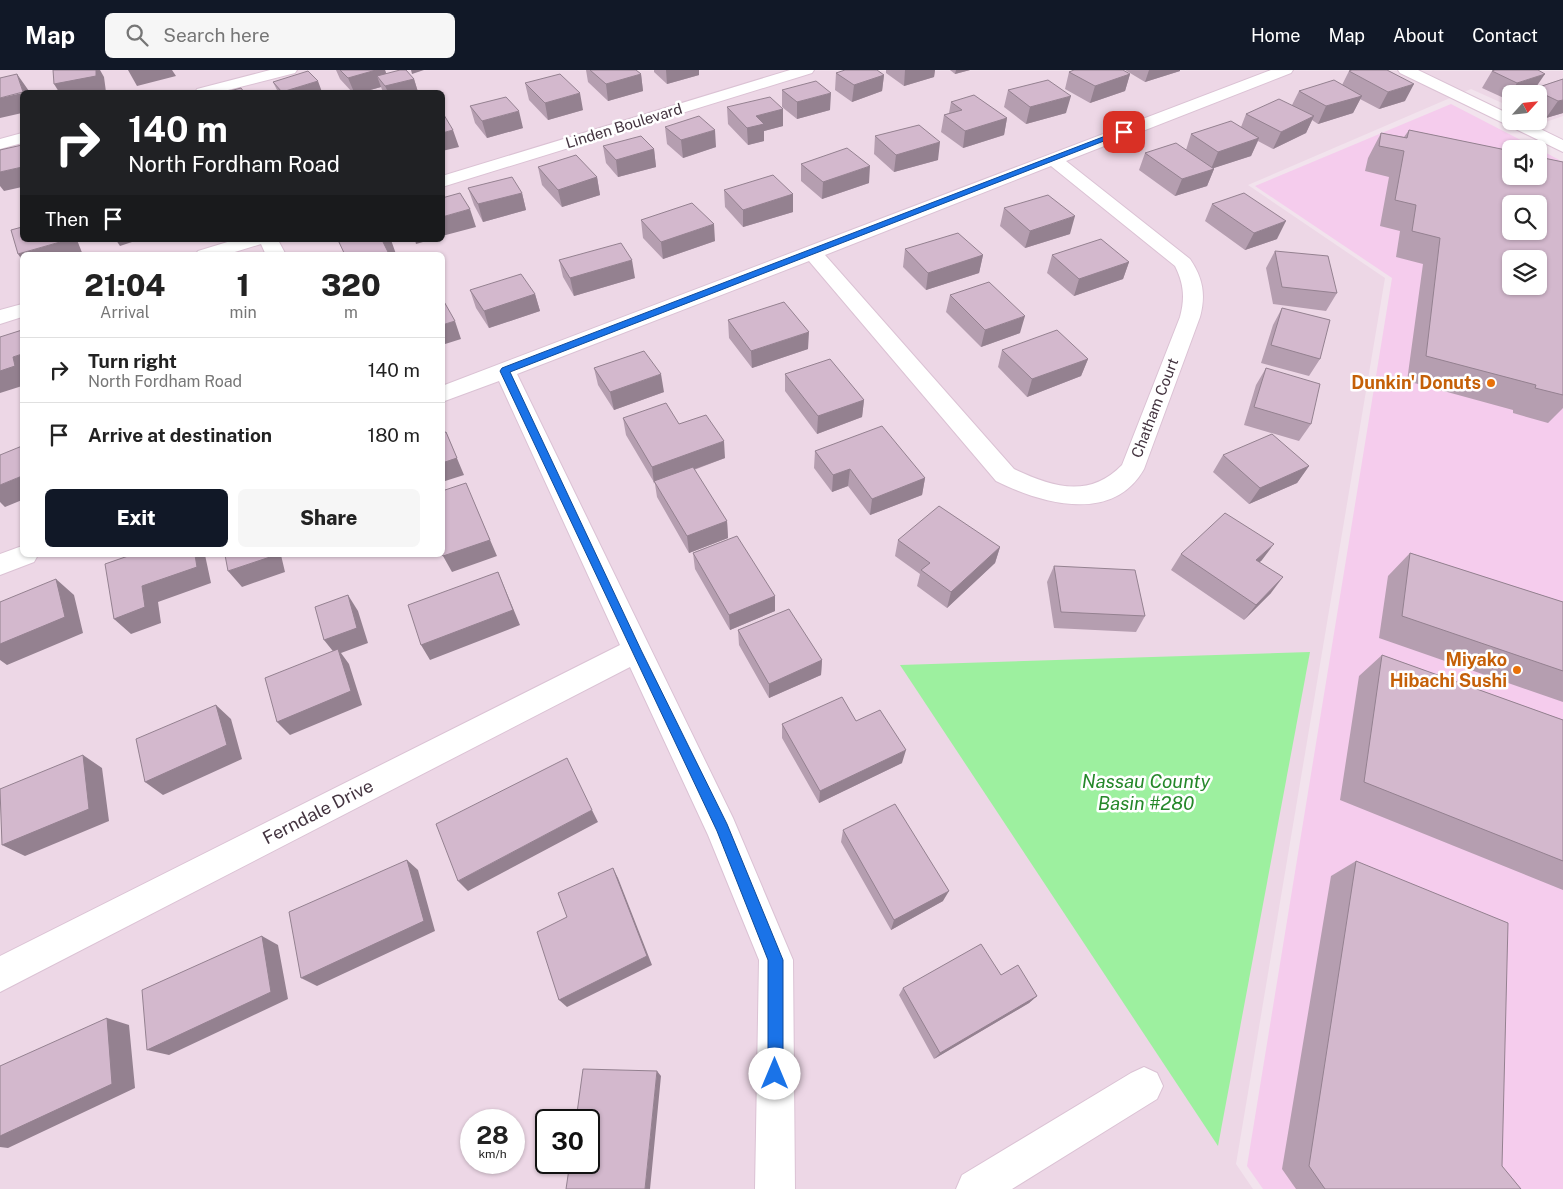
<!DOCTYPE html>
<html lang="en">
<head>
<meta charset="utf-8">
<style>
	body { margin:0; font-family:"Public Sans",sans-serif; background:#f6f6f6; color:#222; height:100vh; display:flex; flex-direction:column; font-size:19px; white-space:nowrap }
	* { box-sizing:border-box; margin:0 }
	p { font-size:16px; color:#767676 }
	.icon { flex:none; width:28px; height:28px; fill:none; stroke:currentColor; stroke-width:2; stroke-linecap:round; stroke-linejoin:round }
	.map { position:relative; flex:1; overflow:hidden }
	.drawer { position:absolute; left:20px; top:182px; width:425px; height:305px; display:flex; flex-direction:column; background:#fff; border-radius:8px; box-shadow:0 1px 4px #0004 }
	.drawer>* { flex:none }
	.banner { position:absolute; left:20px; top:20px; width:425px; height:152px; border-radius:8px; box-shadow:0 1px 4px #0004; background:#202124; color:#fff; overflow:hidden }
	.needle { width:32px; rotate:63deg }
	.controls { position:absolute; left:1502px; top:15px; display:grid; gap:10px }
	.controls a { display:grid; place-items:center; width:45px; height:45px; border-radius:8px; background:#fff; box-shadow:0 1px 4px #0004; font-size:25px }
	.speed { position:absolute; left:460px; top:1039px; display:flex; gap:10px; font-size:25px; font-weight:700; text-align:center }
	.speed>* { display:grid; place-content:center; width:65px; height:65px; border-radius:50%; background:#fff; box-shadow:0 1px 4px #0004; line-height:1 }
	.speed small { font-size:12px; font-weight:400 }
	.speed .limit { border:2px solid #111; border-radius:8px; background:#fff; color:#111 }
	.pin { position:absolute; display:grid; place-items:center; width:42px; height:42px; color:#fff; margin:-21px; border-radius:10px; box-shadow:0 2px 8px #0006 }
	.me { position:absolute; width:55px; margin:-28px; rotate:0deg; stroke-linejoin:round; filter:drop-shadow(0 0 4px #0008) }
	.turn { display:flex; align-items:center; gap:18px; height:105px; padding:0 25px; font-size:22px }
	.turn .icon { width:65px; height:65px; stroke-width:2.5 }
	.turn b { display:block; font-size:35px; line-height:42px }
	.then { display:flex; align-items:center; height:48px; padding:0 25px; background:#0003; gap:10px; font-size:19px }
	.eta { display:flex; justify-content:space-evenly; align-items:center; height:85px; text-align:center }
	.eta b { font-size:30px; font-weight:800; line-height:35px }
	.action { display:flex; gap:10px; margin-top:auto; padding:10px 25px }
	.action a { flex:1; height:58px; border-radius:8px; background:#111827; color:#fff; font-size:20px; font-weight:800; line-height:58px; text-align:center }
	.action a+a { background:#f6f6f6; color:#222 }
	ul { padding:0; list-style:none }
	li { display:flex; align-items:center; gap:15px; height:65px; padding:0 25px; border-top:1px solid #e0e0e0 }
	li div { flex:1 }
	li b { display:block; font-size:19px }
	li em { font-style:normal }
	header { display:flex; align-items:center; gap:30px; box-sizing:border-box; height:70px; padding:0 25px; background:#111827; color:#fff }
	header strong { font-size:24px }
	nav { display:flex; gap:28px; margin-inline-start:auto; font-size:18px }
	.search { width:350px; height:45px; background:#f6f6f6; display:flex; align-items:center; gap:12px; box-sizing:border-box; padding:0 18px; border-radius:8px; color:#767676; font-size:19px }
	.map>svg:first-child { display:block }
	.residential { fill:#edd7e6; fill-rule:evenodd }
	.commercial { fill:#f5cced; fill-rule:evenodd }
	.water { fill:#9df09f }
	.lines { fill:none; stroke-linecap:round; stroke-linejoin:round }
	.minor-casing { stroke:#dbc2d4; stroke-width:2 }
	.minor { fill:#fff; fill-rule:evenodd }
	.wall { fill:#b59eb0 }
	.shaded-wall { fill:#948190 }
	.building { fill:#d3b8cd; stroke:#948190; fill-rule:evenodd }
	.route { fill:#1a73e8; stroke:#114b97 }
	.food-dot { fill:#e8710a; stroke:#fff; stroke-width:2 }
	.labels { text-anchor:middle; stroke-width:5; stroke-linejoin:round; paint-order:stroke }
	.far-street-label { font-size:15px; fill:#43333f; stroke:#fff }
	.food-label { font-size:18px; font-weight:bold; fill:#c56008; stroke:#fff; text-anchor:end }
	.street-label { font-size:18px; fill:#43333f; stroke:#fff }
	.water-label { font-size:19px; font-style:italic; fill:#25882a; stroke:#fff }
</style>
</head>
<body>
<header>
<strong>Map</strong>
<div class="search"><svg class="icon" aria-label="search" viewBox="0 0 24 24"><circle cx="10" cy="10" r="6"/><path d="M15 15l6 6"/></svg>Search here</div>
<nav><a>Home</a><a>Map</a><a>About</a><a>Contact</a></nav>
</header>
<div class="map">
<svg width="1563" height="1119" viewBox="0 0 1563 1119">
	<rect width="100%" height="100%" fill="#f2e3ed"/>
	<path class="residential" d="M0 0 1563 1V46L1546 52 1539 49V24H1511V37L1471 19 1248 115 1385 208 1236 1094 1253 1119H0ZM22 22H442V170H22ZM22 185H442V485H22ZM471 1050H514V1092H471ZM546 1050H589V1092H546Z"/>
	<path class="commercial" d="M1451 34 1538 79H1511V106H1539V79L1563 92V1119H1263L1247 1096 1392 208 1255 116ZM1511 134H1539V161H1511ZM1511 189H1539V216H1511Z"/>
	<path class="water" d="M1310 582 1218 1076 900 595Z"/>
	<g class="lines">
		<defs>
			<path id="minor" d="M270 0H297L295 3 220 22H195L197 19Z
				M790 0H814L812 3 442 117V106Z
				M1271 0H1293L1291 3 1066 91 1190 189C1203 208 1206 225 1200 247L1144 399C1113 454 1042 434 996 411L809 191 517 304 733 748 793 890 795 1119H755L759 890 708 765 630 597 0 922V886L620 575 499 311 442 332V316ZM1051 96 1175 196C1184 214 1185 228 1180 247L1122 395C1089 429 1052 417 1014 399L825 185Z
				M1398 0H1418L1511 45V51H1524L1563 70V82L1400 3Z
				M22 63V73L0 79V69Z
				M234 170H278L286 185H266L261 174 225 185H195L198 181Z
				M22 234V247L0 254V240Z
				M22 476V485H38L34 492 0 505V484Z
				M1144 997 1157 1003 1163 1016 1157 1029 1012 1119H956L962 1105 1131 1003Z"/>
		</defs>
		<use href="#minor" class="minor-casing"/>
		<use href="#minor" class="minor"/>
	</g>
	<path class="wall" d="M336 0H385L386 4 414 9 418 22H383L381 17 363 22H352L340 9Z
		M586 0H636L641 4 643 21 608 31 588 12Z
		M654 0H699V5L667 14 654 2Z
		M886 0H935L934 7 904 16 886 3Z
		M950 0H970L955 4Z
		M1125 0H1180V1L1145 12Z
		M1349 1 1405 31 1379 39 1360 29 1353 43 1318 54 1312 50 1306 63 1273 79 1258 71 1251 86 1213 98 1214 99 1207 116 1175 126 1139 100 1145 83 1186 80 1191 64 1241 57 1246 44 1292 35 1299 21 1342 15Z
		M1492 1 1535 18 1563 9V43L1546 48 1539 45V24H1530L1531 21 1511 24V28L1506 29 1482 18Z
		M1069 2 1130 4 1125 21 1090 33 1065 19Z
		M836 3 884 5 882 21 852 32 835 20Z
		M273 12 322 22H278Z
		M525 13 583 40 548 50 529 30Z
		M782 20 830 40 797 49 782 37Z
		M1008 20 1066 43 1026 54 1004 37Z
		M951 32 1007 48 1004 65 963 78 941 62 944 45 949 43Z
		M470 36 523 58 487 68 475 53Z
		M727 37 783 39V56L764 61V71L748 75 728 54Z
		M665 57 716 77 683 88 667 74Z
		M1409 60 1563 92V338L1548 353 1513 343V340L1407 311 1423 194 1396 187 1400 161 1380 156 1389 107 1365 101 1368 88 1381 63 1404 67Z
		M875 66 938 90 894 102 874 84Z
		M603 76 654 79 656 97 618 107 606 93Z
		M801 94 869 113 822 129 801 111Z
		M538 97 597 107 600 125 562 137 542 115Z
		M468 118 522 123 526 140 483 152 474 135Z
		M724 120 793 124V142L743 157 725 137Z
		M1212 134 1277 169 1245 180 1205 151Z
		M1004 138 1070 164 1025 178 1000 156Z
		M641 150 715 171 663 189 643 168Z
		M905 179 983 185 979 203 926 220 903 197Z
		M1275 181 1337 223 1326 241 1273 234 1266 198Z
		M1052 185 1129 192 1123 209 1074 226 1047 203Z
		M559 190 635 208 574 226 563 207Z
		M470 220 535 224 540 241 489 258 476 238Z
		M950 225 1020 263 981 277 946 242Z
		M1282 238 1320 289 1309 306 1261 293 1273 255Z
		M728 250 808 279 752 298 729 268Z
		M1002 280 1088 289 1081 306 1027 327 998 297Z
		M594 298 664 322 614 340 598 315Z
		M1266 298 1311 354 1299 371 1244 355 1256 315Z
		M785 304 864 330 862 347 817 364 785 321Z
		M623 348 679 354 725 388 694 400 727 451 728 468 689 483 657 427 655 414 626 365Z
		M815 381 925 408 922 425 870 445 848 416 832 422 814 398Z
		M1223 385 1309 396 1297 413 1249 434 1213 402Z
		M898 470 1000 477 995 493 947 538 917 516 920 504 895 486Z
		M693 483 775 526V541L730 560 695 499Z
		M1410 483 1563 532V632L1379 568 1388 506Z
		M1181 484 1262 490 1259 492 1271 523 1244 550 1171 500Z
		M1054 496 1145 546 1136 562 1054 558 1047 512Z
		M738 560 822 590 821 605 769 628 739 575Z
		M1382 585 1563 650V820L1340 730 1359 606Z
		M856 651 902 693 819 733 782 668V654Z
		M843 760 943 831 891 860 841 772Z
		M1356 791 1502 1096 1521 1119H1296L1282 1099 1331 806Z
		M903 918 1037 926 1029 933 934 989 899 925Z"/>
	<path class="shaded-wall" d="M96 0H100L104 7 106 22H59L54 14Z
		M128 0H172L176 6 137 16Z
		M376 0H385L390 14 377 6 381 17 363 22H354L348 8Z
		M411 0H424L412 4Z
		M666 0H699V5L667 14Z
		M905 0H935L934 7 904 16Z
		M956 0H970L955 4Z
		M1149 0H1180V1L1145 12Z
		M17 4 29 21V22H23Z
		M641 4 643 21 608 31 606 14Z
		M1130 4 1125 21 1090 33 1095 16Z
		M1545 4 1534 20 1533 19 1531 21 1524 24H1511V28L1506 29 1517 13Z
		M884 5 882 21 852 32 854 15Z
		M414 9 418 22H388L385 16Z
		M318 11 322 22H282Z
		M1414 14 1405 31 1379 39 1388 22Z
		M22 23V43L0 48V28Z
		M580 23 583 40 548 50 545 33Z
		M831 23 830 40 797 49V32Z
		M1071 26 1066 43 1026 54 1030 37Z
		M1362 26 1353 43 1318 54 1326 36Z
		M1563 30V43L1546 48 1558 31Z
		M783 39V56L764 61V71L748 75 747 58 756 46Z
		M519 41 523 58 487 68 482 51Z
		M1314 46 1306 63 1273 79 1281 62Z
		M1007 48 1004 65 963 78 965 61Z
		M453 60 459 77 442 81V63Z
		M715 60 716 77 683 88 681 70Z
		M1259 68 1251 86 1211 99 1218 82Z
		M940 72 938 90 894 102 896 85Z
		M654 79 656 97 618 107 616 90Z
		M870 96 869 113 822 129 823 112Z
		M22 97V117L4 121 0 116V102Z
		M1214 99 1207 116 1175 126 1182 109Z
		M597 107 600 125 562 137 558 120Z
		M522 123 526 140 483 152 478 134Z
		M793 124V142L743 157V140Z
		M470 139 476 157 442 166V147Z
		M1075 146 1070 164 1025 178 1030 161Z
		M1286 151 1277 169 1245 180 1254 163Z
		M714 154 715 171 663 189 661 172Z
		M67 170H77L83 185H22V190L18 184Z
		M116 170H138L120 176Z
		M382 170H391L396 184 387 185Z
		M415 170H430L416 174Z
		M983 185 979 203 926 220 928 203Z
		M632 190 635 208 574 226 570 208Z
		M1129 192 1123 209 1074 226 1079 209Z
		M535 224 540 241 489 258 484 241Z
		M1025 246 1020 263 981 277 985 260Z
		M455 251 461 269 442 275V255Z
		M809 262 808 279 752 298 751 281Z
		M22 284V316L0 323V301L13 287Z
		M1088 289 1081 306 1027 327 1032 309Z
		M661 304 664 322 614 340 610 322Z
		M864 330 862 347 817 364 818 346Z
		M446 362 464 405 442 412V393Z
		M724 371 725 388 656 413 654 411V414L652 397Z
		M1309 396 1297 413 1249 434 1260 418Z
		M850 399 848 416 832 422 833 405Z
		M22 406V430L5 437 0 432V415Z
		M925 408 922 425 870 445 872 429Z
		M473 430 497 486 452 502 443 486Z
		M727 451 728 468 689 483 687 466Z
		M1274 474 1262 490 1245 506 1256 490Z
		M1000 477 995 493 947 538 951 522Z
		M195 485H205L211 513 158 532 161 553 131 564 114 549 142 516Z
		M273 485H281L285 502 242 517 228 501Z
		M498 502 520 555 430 590 421 575Z
		M1283 507 1271 523 1244 550 1256 535Z
		M56 509 74 525 83 563 7 595 0 590V574Z
		M348 525 358 541 368 573 341 583 349 594 362 635 290 665 277 652 336 585 324 570Z
		M775 526V541L730 560 729 545Z
		M822 590 821 605 769 628V614Z
		M216 635 231 649 242 689 163 725 145 712Z
		M906 680 902 693 819 733 820 721Z
		M83 685 102 698 109 751 25 786 2 775Z
		M592 740 598 752 468 821 458 811Z
		M407 790 418 800 435 861 317 916 301 908Z
		M613 798 618 808 652 895 567 937 559 930Z
		M949 821 943 831 891 860 894 850Z
		M262 866 278 875 288 929 169 985 147 980Z
		M1037 926 1029 933 934 989 940 983Z
		M107 948 129 955 135 1018 8 1078 0 1077V1066Z
		M657 1001 661 1006 650 1119H645Z"/>
	<path class="building" d="M53 0H96V6L54 14Z
		M340 0H376L348 8Z
		M400 0H406L414 9 385 16 377 6Z
		M590 0H636L641 4 606 14Z
		M845 0H877L884 5 854 15 836 3Z
		M1074 0H1123L1130 4 1095 16 1069 2Z
		M1352 0H1387L1414 14 1388 22 1349 1Z
		M1495 0H1538L1545 4 1517 13 1492 1Z
		M308 1 318 11 282 22 273 12Z
		M17 4 23 22 0 28V8Z
		M560 4 580 23 545 33 525 13Z
		M1563 9V30L1558 31 1533 19Z
		M1048 10 1071 26 1030 37 1008 20Z
		M1334 10 1362 26 1326 36 1299 21Z
		M816 11 831 23 797 32 782 20Z
		M241 18 244 22H226Z
		M974 25 1007 48 965 61 944 45 962 40 951 32Z
		M506 27 519 41 482 51 470 36Z
		M770 27 783 39 756 46 764 54 747 58 727 37Z
		M1279 29 1314 46 1281 62 1246 44Z
		M442 45H444L453 60 442 63Z
		M699 46 715 60 681 70 665 57Z
		M1231 51 1259 68 1218 82 1191 64Z
		M919 55 940 72 896 85 875 66Z
		M1409 60 1511 81V106H1539V87L1563 92V325L1535 318 1536 315 1426 286 1440 168 1412 161 1416 135 1395 130 1404 81 1379 76 1381 63 1407 68ZM1511 134H1539V161H1511ZM1511 189H1539V216H1511Z
		M641 66 654 79 616 90 603 76Z
		M1176 73 1214 99 1182 109 1145 83Z
		M22 75V97L0 102V80Z
		M847 78 870 96 823 112 801 94Z
		M576 85 597 107 558 120 538 97Z
		M773 105 793 124 743 140 724 120Z
		M512 107 522 123 478 134 468 118Z
		M460 123 470 139 442 147V128Z
		M1244 123 1286 151 1254 163 1212 134Z
		M1048 125 1075 146 1030 161 1004 138Z
		M692 133 714 154 661 172 641 150Z
		M22 157V170H67L18 184 11 160Z
		M958 163 983 185 928 203 905 179Z
		M1101 169 1129 192 1079 209 1052 185Z
		M338 170H382L389 184 345 185Z
		M621 173 632 190 570 208 559 190Z
		M1275 181 1328 186 1337 223 1282 217Z
		M521 204 535 224 484 241 470 220Z
		M989 212 1025 246 985 260 950 225Z
		M442 228 455 251 442 255Z
		M784 232 809 262 751 281 728 250Z
		M1282 238 1330 250 1320 289 1271 275Z
		M22 260V284L13 287 15 296 0 301V267Z
		M1057 260 1088 289 1032 309 1002 280Z
		M644 281 661 304 610 322 594 298Z
		M830 289 864 330 818 346 785 304Z
		M1266 298 1320 314 1311 354 1254 337Z
		M666 333 679 354 706 345 724 371 652 397 623 348Z
		M882 356 925 408 872 429 850 399 833 405 815 381Z
		M446 362 457 388 442 393V363Z
		M1272 364 1309 396 1260 418 1223 385Z
		M22 376V406L0 415V385Z
		M693 397 727 451 687 466 654 411Z
		M466 413 490 470 443 486 442 484V421Z
		M939 436 1000 477 951 522 921 500 930 493 898 470Z
		M1225 443 1274 474 1256 490 1283 507 1256 535 1181 484Z
		M737 466 775 526 729 545 693 483Z
		M1410 483 1563 532V601L1402 546Z
		M131 485H195L197 497 142 516 145 537 114 549 105 494Z
		M225 485H273V486L228 501Z
		M1054 496 1135 500 1145 546 1061 542Z
		M498 502 513 540 421 575 408 535Z
		M56 509 65 547 0 574V532Z
		M348 525 357 558 324 570 315 537Z
		M789 539 822 590 769 614 738 560Z
		M338 579 351 621 277 652 265 608Z
		M1382 585 1563 650V791L1364 712Z
		M842 627 856 651 880 640 906 680 820 721 782 654Z
		M216 635 227 675 145 712 136 669Z
		M83 685 89 739 2 775 0 719Z
		M567 688 592 740 458 811 436 754Z
		M895 734 949 821 894 850 843 760Z
		M407 790 424 851 301 908 289 842Z
		M1356 791 1508 853 1502 1096 1521 1119H1325L1309 1096Z
		M613 798 647 886 559 930 537 862 567 847 558 823Z
		M262 866 271 922 147 980 142 920Z
		M981 874 1001 905 1018 895 1037 926 940 983 903 918Z
		M107 948 112 1014 0 1066V996Z
		M583 999 657 1001 645 1119H566L570 1092H589V1050H576Z"/>
	<path class="route" d="M1121 60 1127 62 510 302 641 580 727 754 783 890V1004L781 1010 775 1012 770 1010 768 1004V890L717 761 500 301 502 298Z"/>
	<g class="food-dot">
		<circle cx="1491" cy="313" r="5"/>
		<circle cx="1517" cy="600" r="5"/>
	</g>
	<g class="labels">
		<g class="far-street-label">
			<text transform="translate(624 56) rotate(-17)" y="5">Linden Boulevard</text>
			<text transform="translate(1155 338) rotate(-69)" y="5">Chatham Court</text>
		</g>
		<g class="food-label">
			<text x="1481" y="319">Dunkin' Donuts</text>
			<text x="1507" y="596">Miyako<tspan x="1507" dy="21">Hibachi Sushi</tspan></text>
		</g>
		<g class="street-label">
			<text transform="translate(318 742) rotate(-27)" y="6">Ferndale Drive</text>
		</g>
		<g class="water-label">
			<text x="1146" y="718">Nassau County<tspan x="1146" dy="22">Basin #280</tspan></text>
		</g>
	</g>
</svg>
<div class="controls">
<a><svg class="needle" viewBox="-14 -14 28 28"><path d="M0-13l5 13h-10z" fill="#e53935"/><path d="M0 13l5-13h-10z" fill="#767676"/></svg></a>
<a><svg class="icon" aria-label="sound" viewBox="0 0 24 24"><path d="M4 9h4l5-4v14l-5-4H4zM17 9q2 3 0 6"/></svg></a>
<a><svg class="icon" aria-label="search" viewBox="0 0 24 24"><circle cx="10" cy="10" r="6"/><path d="M15 15l6 6"/></svg></a>
<a><svg class="icon" aria-label="layers" viewBox="0 0 24 24"><path d="M12 4l9 5-9 5-9-5zM3 14l9 5 9-5"/></svg></a>
</div>
<div class="speed"><div>28<small>km/h</small></div><div class="limit">30</div></div>
<div class="pin" style="left:1124px;top:62px;background:#d93025"><svg class="icon" aria-label="arrive" viewBox="0 0 24 24"><path d="M6 21V4h12l-3 4 3 4H6"/></svg></div>
<svg class="me" style="left:775px;top:1004px" viewBox="-20 -20 40 40"><circle r="19" fill="#fff"/><path d="M0-13L10 11 0 6-10 11z" fill="#1a73e8"/></svg>
<div class="banner">
<div class="turn"><svg class="icon" aria-label="right" viewBox="0 0 24 24"><path d="M7 20v-9h11M14 6l5 5-5 5"/></svg><div><b>140 m</b>North Fordham Road</div></div>
<div class="then">Then<svg class="icon" aria-label="arrive" viewBox="0 0 24 24"><path d="M6 21V4h12l-3 4 3 4H6"/></svg></div>
</div>
<section class="drawer">
<div class="eta">
<div><b>21:04</b><p>Arrival</p></div>
<div><b>1</b><p>min</p></div>
<div><b>320</b><p>m</p></div>
</div>
<ul>
<li><svg class="icon" aria-label="right" viewBox="0 0 24 24"><path d="M7 20v-9h11M14 6l5 5-5 5"/></svg><div><b>Turn right</b><p>North Fordham Road</p></div><em>140 m</em></li>
<li><svg class="icon" aria-label="arrive" viewBox="0 0 24 24"><path d="M6 21V4h12l-3 4 3 4H6"/></svg><div><b>Arrive at destination</b></div><em>180 m</em></li>
</ul>
<div class="action"><a>Exit</a><a>Share</a></div>
</section>
</div>
</body>
</html>
